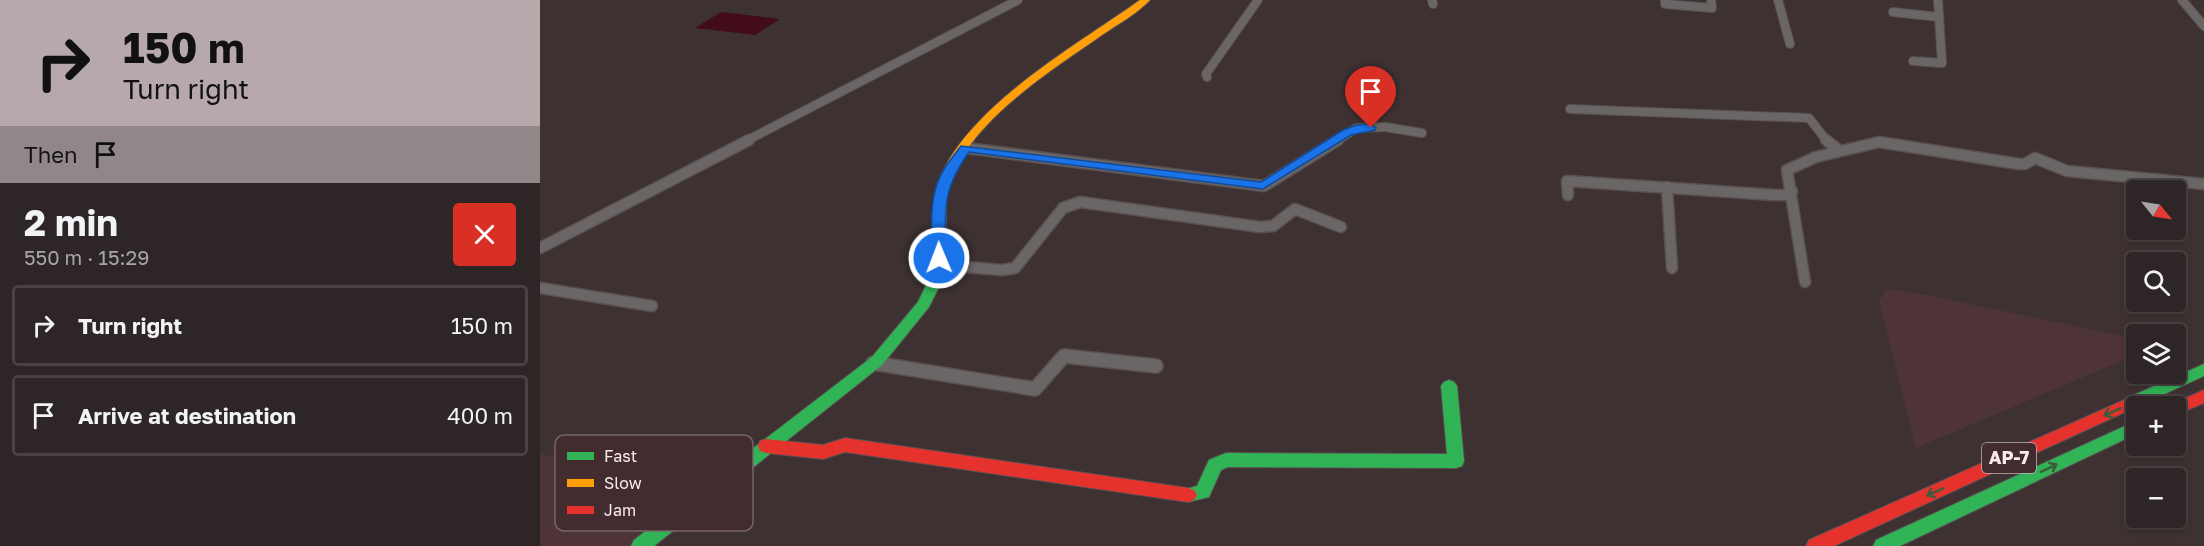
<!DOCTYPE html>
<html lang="en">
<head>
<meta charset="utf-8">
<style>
	body { margin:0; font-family:"Golos Text",sans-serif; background:#3a3132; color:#f1f3f6; height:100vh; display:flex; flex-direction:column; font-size:22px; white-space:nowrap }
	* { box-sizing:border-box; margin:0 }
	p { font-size:20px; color:#a7a5a7 }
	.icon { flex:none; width:33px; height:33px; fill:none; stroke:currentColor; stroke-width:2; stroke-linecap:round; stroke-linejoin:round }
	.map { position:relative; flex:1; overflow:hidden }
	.drawer { display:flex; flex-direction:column; background:#2e2526; width:540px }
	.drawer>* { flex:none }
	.hud { background:#b7a9ab; color:#111; overflow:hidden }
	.needle { width:39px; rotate:120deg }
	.fabs { position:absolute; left:1586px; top:180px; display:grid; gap:12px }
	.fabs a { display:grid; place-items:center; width:60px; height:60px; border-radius:6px; background:#2e2526; box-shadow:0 3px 9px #0003,0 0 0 2px #494243; font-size:30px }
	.pin { position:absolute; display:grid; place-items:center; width:51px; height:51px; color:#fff; margin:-62px -26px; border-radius:50% 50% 50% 0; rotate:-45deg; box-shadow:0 0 6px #0007 }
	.pin .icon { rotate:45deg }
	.me { position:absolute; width:66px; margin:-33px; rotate:359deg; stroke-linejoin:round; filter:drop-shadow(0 0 4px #0008) }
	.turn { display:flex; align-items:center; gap:21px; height:126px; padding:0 24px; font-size:27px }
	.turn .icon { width:78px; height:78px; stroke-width:2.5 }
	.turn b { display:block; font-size:42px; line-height:51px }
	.then { display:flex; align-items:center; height:57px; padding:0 24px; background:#0003; gap:12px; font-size:22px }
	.round { display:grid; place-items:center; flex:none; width:63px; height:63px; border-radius:6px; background:#3a3132 }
	.head { display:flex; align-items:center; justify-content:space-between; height:102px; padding:0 24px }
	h1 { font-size:36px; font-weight:700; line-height:45px }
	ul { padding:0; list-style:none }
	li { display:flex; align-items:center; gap:18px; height:81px; margin:0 12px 9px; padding:0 12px; border:3px solid #494243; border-radius:6px }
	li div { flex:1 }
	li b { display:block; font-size:22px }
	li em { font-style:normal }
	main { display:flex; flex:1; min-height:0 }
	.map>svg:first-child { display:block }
	.built { fill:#4e3436 }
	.water { fill:#420c19 }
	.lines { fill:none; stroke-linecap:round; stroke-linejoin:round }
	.street-far2-casing { stroke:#5a4f51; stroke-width:10 }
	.street-far1-casing { stroke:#5a4f51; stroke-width:13 }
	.street-casing { stroke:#5a4f51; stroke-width:16 }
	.fast-casing { stroke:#5a4f51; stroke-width:2 }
	.slow-casing { stroke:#5a4f51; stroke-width:2 }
	.jam-casing { stroke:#5a4f51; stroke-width:2 }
	.street-far2 { stroke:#6b6666; stroke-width:8 }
	.street-far1 { stroke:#6b6666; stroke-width:10 }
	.street { stroke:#6b6666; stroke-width:13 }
	.fast { fill:#30b455; fill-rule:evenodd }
	.slow { fill:#ff9f0a; fill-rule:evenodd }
	.jam { fill:#e5322d; fill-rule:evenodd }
	.oneway { stroke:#3c5c3c }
	.route { fill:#1a73e8; stroke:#114b97; stroke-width:1.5 }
	.labels { text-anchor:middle; stroke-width:6; stroke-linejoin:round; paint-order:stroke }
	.shield { fill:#422c2f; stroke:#c2b1b3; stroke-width:1.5 }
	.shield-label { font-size:18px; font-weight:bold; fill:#f9eaec }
	.key { fill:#422c2f; stroke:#796568; stroke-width:1.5 }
	.key-label { font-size:16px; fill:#f9eaec }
</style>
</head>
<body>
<main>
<section class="drawer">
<div class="hud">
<div class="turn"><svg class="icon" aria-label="right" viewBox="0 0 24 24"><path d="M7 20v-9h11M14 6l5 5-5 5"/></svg><div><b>150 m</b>Turn right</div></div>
<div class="then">Then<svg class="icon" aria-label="arrive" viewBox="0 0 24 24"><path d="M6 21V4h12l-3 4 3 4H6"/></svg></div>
</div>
<div class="head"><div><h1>2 min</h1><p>550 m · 15:29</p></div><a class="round" style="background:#d93025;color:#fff"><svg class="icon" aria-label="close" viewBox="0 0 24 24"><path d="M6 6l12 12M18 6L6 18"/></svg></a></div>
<ul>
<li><svg class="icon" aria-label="right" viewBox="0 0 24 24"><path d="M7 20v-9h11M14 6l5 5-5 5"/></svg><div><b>Turn right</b></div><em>150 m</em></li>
<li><svg class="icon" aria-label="arrive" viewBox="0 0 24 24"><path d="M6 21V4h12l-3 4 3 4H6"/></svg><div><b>Arrive at destination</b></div><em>400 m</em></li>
</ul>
</section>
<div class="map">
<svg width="1664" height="546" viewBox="0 0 1664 546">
	<rect width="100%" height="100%" fill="#3d3132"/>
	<path class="built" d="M1347 289 1387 295 1596 339V355L1376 448 1339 301Z
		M76 446 190 466 91 546H0V454L57 465Z"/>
	<path class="water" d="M181 12 240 19 215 35 155 28Z"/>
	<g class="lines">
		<defs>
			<path id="street-far2" d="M892 0 893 4
				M1125 0V4L1172 8 1171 0
				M1238 0 1250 44
				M1642 0 1664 26
				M1353 12 1399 17
				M1373 61 1402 63 1398 0
				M667 77 666 74 718 0
				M1030 109 1269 118 1287 141
				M206 141 478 0
				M796 141 817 128 845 127 882 133"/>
			<path id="street-far1" d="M1286 140 1300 151
				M426 148 724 186 798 140
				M1127 187 1132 268
				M1028 195 1027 181 1235 195H1250L1252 191
				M0 248 209 140
				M400 265 462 270 475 268 523 208 540 202 720 227 733 226 755 209 801 227
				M1265 282 1247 170 1276 157 1339 142 1479 164H1485L1495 158 1527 171 1664 184
				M0 288 112 306"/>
			<path id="street" d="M333 363 495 389 524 356 616 366"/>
			<path id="fast" d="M399 269 406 273 389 307 342 365 114 546H91L94 540 332 357 378 302 392 273Z
				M1664 364V376L1596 407H1585L1583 403 1585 399Z
				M909 380 914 382 917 386 924 461 922 466 916 468 688 467 681 470 669 497 648 502 642 500 639 495 642 490 657 486 669 460 686 453 907 454 901 386 904 382Z
				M1596 421V434L1360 546H1333L1336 540Z"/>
			<path id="slow" d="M600 0H610C597 14 578 24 562 35 508 73 419 127 406 197V273L404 276H394L392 273 394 197C411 115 536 46 600 0Z"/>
			<path id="jam" d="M1664 390V403L1635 415V406H1628Z
				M1591 397 1597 399 1599 403 1596 407 1294 546H1266L1269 540Z
				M305 438 648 488 654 490 657 495 654 500 648 502 305 452 283 459 226 453 220 451 218 446 220 441 226 439 283 445Z"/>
		</defs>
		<use href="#street-far2" class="street-far2-casing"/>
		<use href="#street-far1" class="street-far1-casing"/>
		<use href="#street" class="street-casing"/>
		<use href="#fast" class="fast-casing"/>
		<use href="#slow" class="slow-casing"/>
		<use href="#jam" class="jam-casing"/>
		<use href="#street-far2" class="street-far2"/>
		<use href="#street-far1" class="street-far1"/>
		<use href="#street" class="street"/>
		<use href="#fast" class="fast"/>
		<use href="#slow" class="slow"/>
		<use href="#jam" class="jam"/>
	</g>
	<defs><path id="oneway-shaft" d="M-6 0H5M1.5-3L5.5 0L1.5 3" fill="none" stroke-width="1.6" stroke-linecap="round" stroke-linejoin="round" transform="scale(1.5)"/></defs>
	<g class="oneway">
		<use href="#oneway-shaft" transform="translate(1572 412) rotate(156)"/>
		<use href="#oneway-shaft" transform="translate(1509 468) rotate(-25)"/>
		<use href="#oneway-shaft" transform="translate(1395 492) rotate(156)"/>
	</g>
	<path class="route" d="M831 124 836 128 835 130 811 135 723 189 429 152C401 191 405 212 406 258L399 262 392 258C392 230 388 198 402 173 407 163 415 154 421 146L721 182 803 130 817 125Z"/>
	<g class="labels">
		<rect class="shield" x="1442" y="443" width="54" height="30" rx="4.5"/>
		<g class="shield-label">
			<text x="1469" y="464">AP-7</text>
		</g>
	</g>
	<rect x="15" y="435" width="198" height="96" rx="9" class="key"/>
	<rect x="27" y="452" width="27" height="8" fill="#30b455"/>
	<rect x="27" y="479" width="27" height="8" fill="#ff9f0a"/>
	<rect x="27" y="506" width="27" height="8" fill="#e5322d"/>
	<g class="key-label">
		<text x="64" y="462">Fast</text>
		<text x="64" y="489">Slow</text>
		<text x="64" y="516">Jam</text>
	</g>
</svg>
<div class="fabs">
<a><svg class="needle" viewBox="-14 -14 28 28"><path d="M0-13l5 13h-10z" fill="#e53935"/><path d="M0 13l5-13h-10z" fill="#a7a5a7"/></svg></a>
<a><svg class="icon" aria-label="search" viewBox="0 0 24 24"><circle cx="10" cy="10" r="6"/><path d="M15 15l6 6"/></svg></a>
<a><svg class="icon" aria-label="layers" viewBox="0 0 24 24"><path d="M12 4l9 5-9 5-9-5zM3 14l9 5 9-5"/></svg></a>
<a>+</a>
<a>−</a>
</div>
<div class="pin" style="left:831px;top:128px;background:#d93025"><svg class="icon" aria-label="arrive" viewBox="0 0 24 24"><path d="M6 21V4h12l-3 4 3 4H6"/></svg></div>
<svg class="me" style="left:399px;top:258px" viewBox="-20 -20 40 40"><circle r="17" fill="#1a73e8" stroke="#fff" stroke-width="3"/><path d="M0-11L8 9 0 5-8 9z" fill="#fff"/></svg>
</div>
</main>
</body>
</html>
